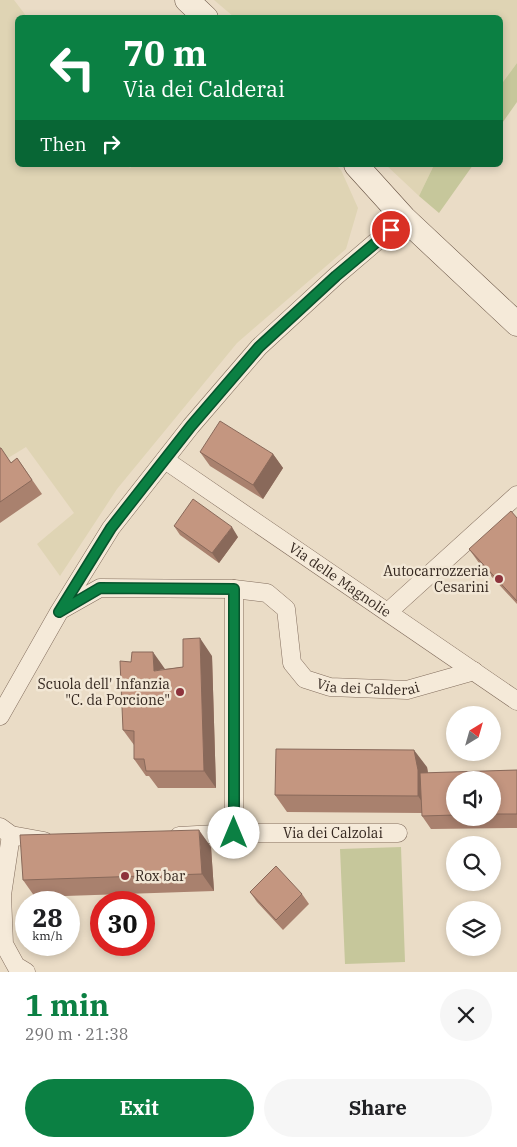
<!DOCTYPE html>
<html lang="en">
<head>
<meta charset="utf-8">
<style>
	body { margin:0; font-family:"IBM Plex Serif",serif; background:#f6f6f6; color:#202124; height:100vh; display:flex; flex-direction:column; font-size:19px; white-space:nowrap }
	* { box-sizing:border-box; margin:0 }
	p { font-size:16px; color:#757577 }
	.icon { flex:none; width:28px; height:28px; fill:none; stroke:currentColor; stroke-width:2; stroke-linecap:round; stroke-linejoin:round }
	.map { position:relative; height:972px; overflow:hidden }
	.panel { display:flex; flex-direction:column; background:#fff; flex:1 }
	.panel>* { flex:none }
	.top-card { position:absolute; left:15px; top:15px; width:488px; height:152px; border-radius:8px; box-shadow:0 2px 8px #0003; background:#0b8043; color:#fff; overflow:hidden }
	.needle { width:32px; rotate:37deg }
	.fabs { position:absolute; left:446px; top:706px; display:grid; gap:10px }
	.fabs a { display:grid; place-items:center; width:55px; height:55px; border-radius:50%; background:#fff; box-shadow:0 2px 8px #0003; font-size:25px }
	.speed { position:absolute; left:15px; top:891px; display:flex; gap:10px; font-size:25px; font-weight:700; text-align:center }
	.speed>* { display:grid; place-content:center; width:65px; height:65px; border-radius:50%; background:#fff; box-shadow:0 2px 8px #0003; line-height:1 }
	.speed small { font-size:12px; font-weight:400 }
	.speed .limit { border:8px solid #d22; background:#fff; color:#111 }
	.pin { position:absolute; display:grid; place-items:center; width:42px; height:42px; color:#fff; margin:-21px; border:2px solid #fff; border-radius:50%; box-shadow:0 1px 5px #0007 }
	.me { position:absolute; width:55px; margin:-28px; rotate:0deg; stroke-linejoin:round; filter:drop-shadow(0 0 4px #0008) }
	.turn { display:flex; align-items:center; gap:18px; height:105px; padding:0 25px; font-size:22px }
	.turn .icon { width:65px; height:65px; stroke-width:2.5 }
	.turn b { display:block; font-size:35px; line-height:42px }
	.then { display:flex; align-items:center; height:48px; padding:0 25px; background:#0003; gap:10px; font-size:19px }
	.round { display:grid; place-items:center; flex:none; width:52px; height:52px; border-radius:26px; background:#f6f6f6 }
	.overview { display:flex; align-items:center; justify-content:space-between; height:85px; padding:0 25px }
	h1 { font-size:30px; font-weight:800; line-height:38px; color:#0b8043 }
	.primary-button { display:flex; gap:10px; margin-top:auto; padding:10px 25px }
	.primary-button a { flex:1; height:58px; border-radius:30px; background:#0b8043; color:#fff; font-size:20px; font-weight:800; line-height:58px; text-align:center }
	.primary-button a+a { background:#f6f6f6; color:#202124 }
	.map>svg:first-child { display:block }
	.farmland { fill:#dfd4b4 }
	.green { fill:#c6c79b }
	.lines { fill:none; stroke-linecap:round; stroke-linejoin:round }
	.street-casing { stroke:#836e5e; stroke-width:19 }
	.secondary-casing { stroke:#655041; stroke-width:25 }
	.street { stroke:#f5ead9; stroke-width:18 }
	.secondary { stroke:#f5ead9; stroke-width:24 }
	.wall { fill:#a9816e; fill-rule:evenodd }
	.shaded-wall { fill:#89695a }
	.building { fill:#c49680; stroke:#89695a }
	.route-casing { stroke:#07532c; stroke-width:12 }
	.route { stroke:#0b8043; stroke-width:9 }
	.poi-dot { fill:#8d333c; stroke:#f2e7d5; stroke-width:2 }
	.labels { text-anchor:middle; stroke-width:5; stroke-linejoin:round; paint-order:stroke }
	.poi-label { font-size:14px; fill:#352820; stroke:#f2e7d5; text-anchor:end }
	.street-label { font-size:14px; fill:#352820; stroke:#f2e7d5 }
</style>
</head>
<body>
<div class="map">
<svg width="517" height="972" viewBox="0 0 517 972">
	<rect width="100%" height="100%" fill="#eadcc6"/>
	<path class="farmland" d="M0 0H14L27 17 18 18V165H128L130 168 134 165H336L341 170 358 208 346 249 237 343 117 489 60 576 37 544 74 513 26 447 0 463Z
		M214 0H517V63L500 86V18L234 17Z
		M386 165H434L419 196Z"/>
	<path class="green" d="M517 63V102L500 126V86Z
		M434 165H473L439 213 419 196Z
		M401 847 405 962 345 964 340 849Z"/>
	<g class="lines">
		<defs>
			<g id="street">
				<path id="s1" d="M165 460 517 701"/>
				<path id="s2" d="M61 610 100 588 234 589 267 593 286 609 292 663 305 679 330 687 407 690 474 671"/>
				<path d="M388 612 517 495"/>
				<path d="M0 716 59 612 111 528 191 426 259 347 336 276 404 218"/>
				<path d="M0 827 11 835 44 841"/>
				<path d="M234 833V589"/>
				<path d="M11 835 2 895 4 944 16 966 26 972"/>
				<path id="s3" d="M179 836 234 833H398"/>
			</g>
			<path id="secondary" d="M187 0 206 18
				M356 165 404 218 517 324"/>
		</defs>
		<use href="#street" class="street-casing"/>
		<use href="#secondary" class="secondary-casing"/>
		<use href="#street" class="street"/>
		<use href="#secondary" class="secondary"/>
	</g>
	<path class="wall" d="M0 448 11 463 17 458 42 494 0 523Z
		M200 452 273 454 283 468 263 499 210 466Z
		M517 518V604L479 563 469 549Z
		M174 526 238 537 219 563 180 535Z
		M212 656 216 788H158L149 776H146L134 759V745L123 730 165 669 183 667Z
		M427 767 428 773 517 770V828L431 829 422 816V813L287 812 275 795ZM455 780H492V818H455Z
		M211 847 214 891 35 897 23 880Z
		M250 892 302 894 309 904 283 930 257 902Z"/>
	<path class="shaded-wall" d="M273 454 283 468 263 499 253 485Z
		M232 527 238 537 219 563 212 553Z
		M200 638 212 656 216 788 204 771Z
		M153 652 165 669 154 671Z
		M414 750 427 767 430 787V813L418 796Z
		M199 830 211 847 214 891 202 874Z"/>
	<path class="building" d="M220 421 273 454 253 485 200 452Z
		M0 448H1L11 463 17 458 32 480 0 502Z
		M193 499 232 527 212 553 174 526Z
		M511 511 517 518V601L469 549Z
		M200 638 204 771H146L144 759H134V731L123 730 120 661 131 662 132 652H153L154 671 183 667V639Z
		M276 749 414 750 418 770V796L275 795Z
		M517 770V814H492V780H455V815L422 816 420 773Z
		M199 830 202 874 23 880 20 835Z
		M276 866 302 894 276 920 250 892Z"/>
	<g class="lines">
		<defs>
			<path id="route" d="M234 833V589L100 588 59 612 111 528 191 426 259 347 336 276 391 230"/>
		</defs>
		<use href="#route" class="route-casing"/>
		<use href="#route" class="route"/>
	</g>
	<g class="poi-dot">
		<circle cx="499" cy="579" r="5"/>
		<circle cx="180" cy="692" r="5"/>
		<circle cx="125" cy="876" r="5"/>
	</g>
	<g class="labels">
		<g class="poi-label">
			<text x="489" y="576">Autocarrozzeria<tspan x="489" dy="16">Cesarini</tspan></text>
			<text x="170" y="689">Scuola dell' Infanzia<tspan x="170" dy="16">"C. da Porcione"</tspan></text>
			<text x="135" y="881" text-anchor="start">Rox bar</text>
		</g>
		<g class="street-label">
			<text dy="5" stroke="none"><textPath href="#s1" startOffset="212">Via delle Magnolie</textPath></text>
			<text dy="5" stroke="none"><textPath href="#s2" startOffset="376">Via dei Calderai</textPath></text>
			<text dy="5" stroke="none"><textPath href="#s3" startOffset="154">Via dei Calzolai</textPath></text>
		</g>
	</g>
</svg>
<div class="fabs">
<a><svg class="needle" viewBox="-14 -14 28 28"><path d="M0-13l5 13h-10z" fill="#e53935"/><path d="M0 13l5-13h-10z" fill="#757577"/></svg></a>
<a><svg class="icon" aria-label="sound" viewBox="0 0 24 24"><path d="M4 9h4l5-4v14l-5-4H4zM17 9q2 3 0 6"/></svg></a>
<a><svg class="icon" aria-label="search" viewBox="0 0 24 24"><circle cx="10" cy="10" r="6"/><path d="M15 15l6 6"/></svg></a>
<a><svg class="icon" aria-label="layers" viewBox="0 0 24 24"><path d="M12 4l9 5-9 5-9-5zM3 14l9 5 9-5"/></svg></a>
</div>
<div class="speed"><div>28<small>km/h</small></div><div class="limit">30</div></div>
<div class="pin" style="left:391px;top:230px;background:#d93025"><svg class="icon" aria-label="arrive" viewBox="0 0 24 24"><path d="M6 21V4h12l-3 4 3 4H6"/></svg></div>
<svg class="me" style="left:234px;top:833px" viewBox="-20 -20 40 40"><circle r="19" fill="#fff"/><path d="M0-13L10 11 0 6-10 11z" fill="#0b8043"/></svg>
<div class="top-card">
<div class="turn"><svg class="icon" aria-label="left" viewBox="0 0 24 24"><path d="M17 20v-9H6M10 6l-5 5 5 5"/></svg><div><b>70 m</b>Via dei Calderai</div></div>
<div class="then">Then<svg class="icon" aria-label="right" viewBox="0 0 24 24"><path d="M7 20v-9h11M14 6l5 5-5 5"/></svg></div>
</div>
</div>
<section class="panel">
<div class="overview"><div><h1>1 min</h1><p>290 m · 21:38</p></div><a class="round"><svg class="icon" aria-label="close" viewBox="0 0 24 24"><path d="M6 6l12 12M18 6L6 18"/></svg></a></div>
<div class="primary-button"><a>Exit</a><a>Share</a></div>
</section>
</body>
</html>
